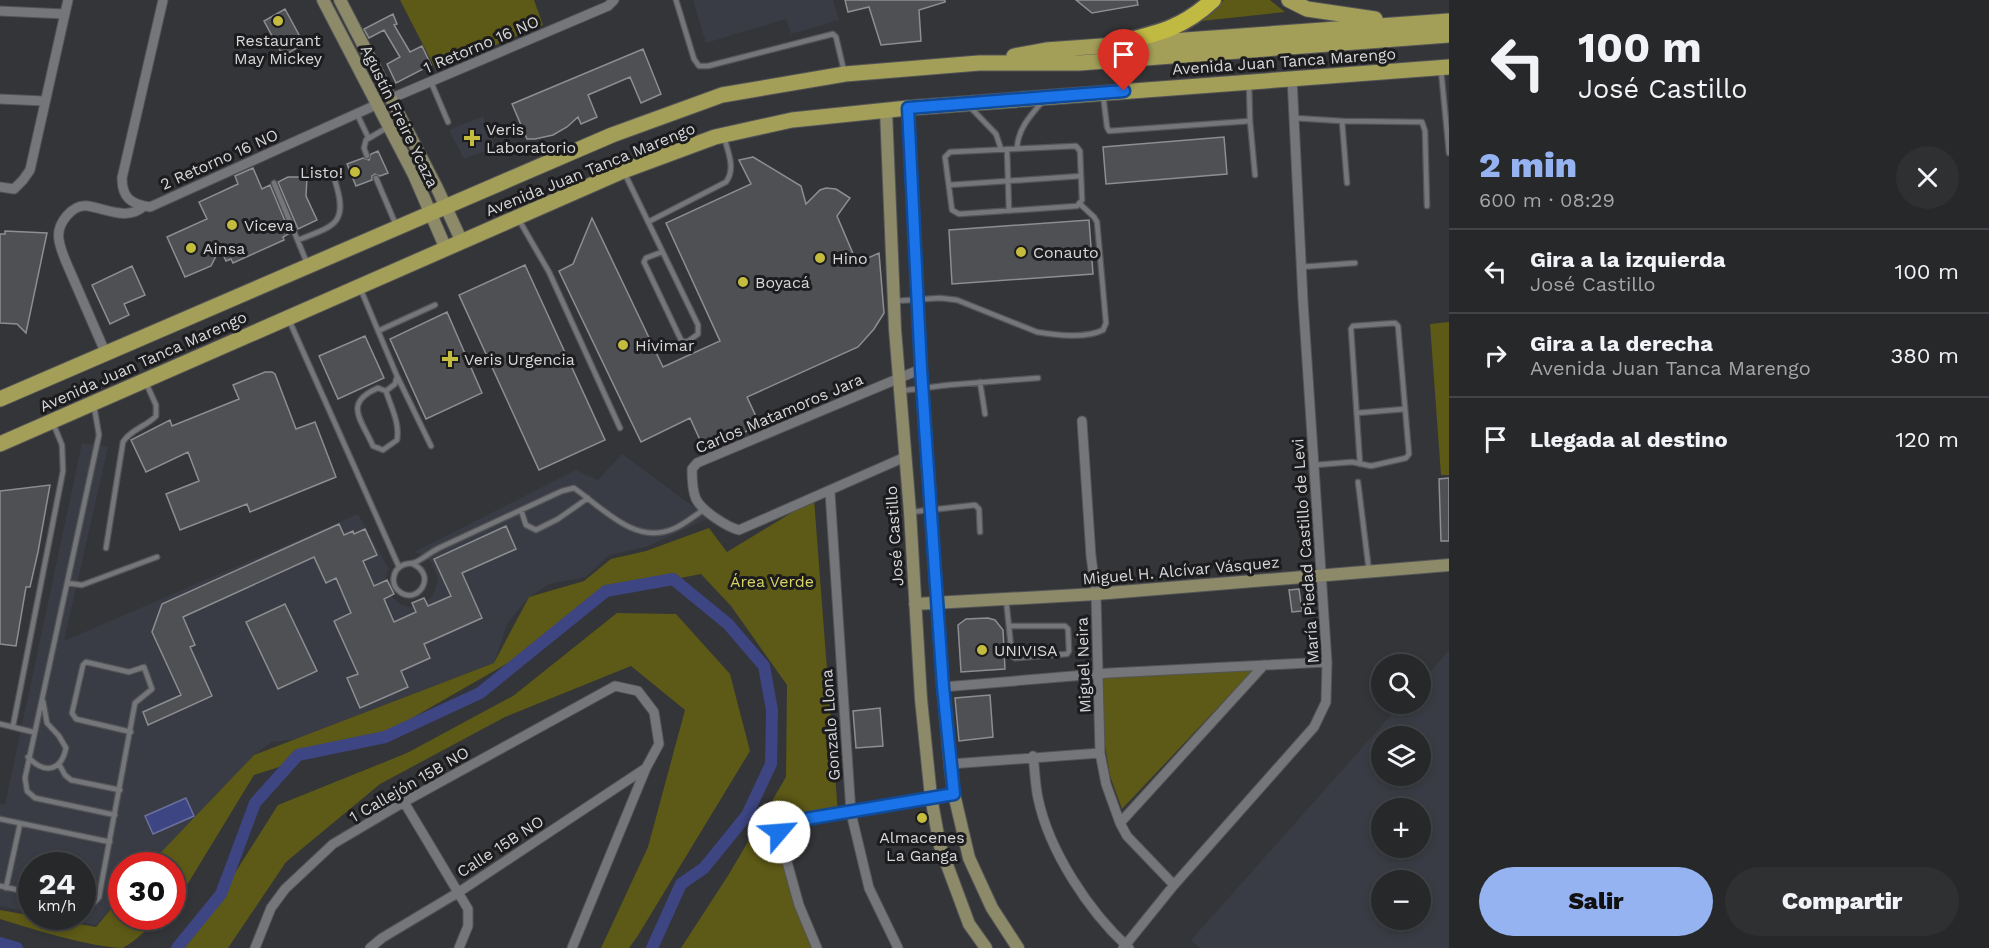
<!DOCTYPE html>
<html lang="es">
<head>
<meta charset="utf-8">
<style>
	body { margin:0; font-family:"Work Sans",sans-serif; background:#2f3032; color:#f1f3f6; height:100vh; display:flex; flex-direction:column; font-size:22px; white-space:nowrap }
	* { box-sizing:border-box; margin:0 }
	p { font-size:20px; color:#a4a6a8 }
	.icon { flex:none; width:33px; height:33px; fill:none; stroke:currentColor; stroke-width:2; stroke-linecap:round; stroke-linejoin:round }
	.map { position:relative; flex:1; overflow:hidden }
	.panel { display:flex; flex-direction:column; background:#27282a; width:540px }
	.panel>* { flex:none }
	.banner { background:#27282a; color:#f1f3f6; overflow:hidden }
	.controls { position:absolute; left:1371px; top:654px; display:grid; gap:12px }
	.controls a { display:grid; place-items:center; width:60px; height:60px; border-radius:50%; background:#27282a; box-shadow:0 3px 9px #0003,0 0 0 2px #434447; font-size:30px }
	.speed { position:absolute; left:18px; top:852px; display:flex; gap:12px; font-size:30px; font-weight:700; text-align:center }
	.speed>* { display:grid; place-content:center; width:78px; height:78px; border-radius:50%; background:#27282a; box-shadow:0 3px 9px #0003,0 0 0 2px #434447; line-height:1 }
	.speed small { font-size:15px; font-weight:400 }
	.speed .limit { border:9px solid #d22; background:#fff; color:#111 }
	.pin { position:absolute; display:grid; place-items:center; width:51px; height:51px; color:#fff; margin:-62px -26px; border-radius:50% 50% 50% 0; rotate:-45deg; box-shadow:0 0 6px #0007 }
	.pin .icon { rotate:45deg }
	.me { position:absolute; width:66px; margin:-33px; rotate:63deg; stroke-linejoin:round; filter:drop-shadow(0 0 4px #0008) }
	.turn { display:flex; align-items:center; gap:21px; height:126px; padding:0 30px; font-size:27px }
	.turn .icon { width:78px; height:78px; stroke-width:2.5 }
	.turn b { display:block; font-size:42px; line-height:51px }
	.round { display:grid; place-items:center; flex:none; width:63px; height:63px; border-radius:32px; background:#2f3032 }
	.headline { display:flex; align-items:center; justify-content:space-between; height:102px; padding:0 30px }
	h1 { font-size:36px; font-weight:800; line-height:45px; color:#95b2f1 }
	.primary-button { display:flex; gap:12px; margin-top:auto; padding:12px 30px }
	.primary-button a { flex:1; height:69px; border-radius:36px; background:#95b2f1; color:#111; font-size:24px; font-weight:800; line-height:69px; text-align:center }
	.primary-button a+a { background:#2f3032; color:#f1f3f6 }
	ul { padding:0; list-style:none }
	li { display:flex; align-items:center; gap:18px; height:84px; padding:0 30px; border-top:2px solid #434447 }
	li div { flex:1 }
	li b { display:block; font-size:22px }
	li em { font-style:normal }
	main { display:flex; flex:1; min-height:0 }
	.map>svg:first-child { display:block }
	.built { fill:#3a3c45; fill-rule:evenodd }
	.green { fill:#5d5916 }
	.water { fill:#3d4583; stroke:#6b719d; stroke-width:1.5 }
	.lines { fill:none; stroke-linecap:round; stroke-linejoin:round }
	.canal { stroke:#3d4583; stroke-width:12 }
	.building { fill:#4f5053; stroke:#8d8e91; stroke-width:1.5 }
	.lane-casing { stroke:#545457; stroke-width:7 }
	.street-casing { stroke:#545457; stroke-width:11 }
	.secondary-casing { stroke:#545457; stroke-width:14 }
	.primary-casing { stroke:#545457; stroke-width:17 }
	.highway-casing { stroke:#545457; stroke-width:19 }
	.lane { stroke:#75767a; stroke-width:4.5 }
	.street { stroke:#75767a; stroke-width:9 }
	.secondary { stroke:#8c8a69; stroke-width:12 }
	.primary { stroke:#a39f58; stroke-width:15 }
	.highway { stroke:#c1ba42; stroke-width:16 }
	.route-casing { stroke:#114b97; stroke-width:15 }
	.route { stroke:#1a73e8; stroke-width:10 }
	.poi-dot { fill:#c4bc3e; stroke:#1c1c1e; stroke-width:2 }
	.labels { text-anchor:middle; stroke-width:6; stroke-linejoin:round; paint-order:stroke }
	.poi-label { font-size:16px; fill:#d6d7d9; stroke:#1c1c1e; text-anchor:start }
	.street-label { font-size:16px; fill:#d6d7d9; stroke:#1c1c1e }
	.park-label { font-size:16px; fill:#d9d364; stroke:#1c1c1e }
</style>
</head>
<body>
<main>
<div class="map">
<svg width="1449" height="948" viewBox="0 0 1449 948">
	<rect width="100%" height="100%" fill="#343538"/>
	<path class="built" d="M693 0H833L839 20 791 34 786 19 706 43Z
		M483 116 495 147 464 159 449 130Z
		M82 443 108 447 64 641 358 514 389 569 386 576 385 586 389 594 400 604 409 607 418 606 432 597 438 581 437 575 431 562 422 554 414 552 576 470 598 480 622 454 709 518 646 547 609 555 586 577 549 584 529 597 507 624 494 663 297 739 272 742 254 755 151 865 122 866 121 897 96 925 51 917 82 916V866H32L31 913 0 906V804L5 805Z
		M1449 650V948H1200L1191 940 1401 704H1420L1421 682ZM1382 736H1420V776H1382ZM1382 808H1420V848H1382ZM1382 880H1420V920H1382Z"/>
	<path class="green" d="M400 0H534L543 25 436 70Z
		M1224 0H1270L1285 12 1201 21Z
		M1449 322V475H1441L1430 324Z
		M814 499 838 814 769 819 816 948H681L729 874 786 777 787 685 731 606 701 574 598 594 534 648 386 733 254 775 173 908 172 866H148L254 755 494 663 529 597 584 581 611 559 646 551 709 528 727 552Z
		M617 613 676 614 730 674 750 751 637 937 629 948H601L648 847 685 710 631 666 505 717 380 784 286 862 228 948H178L221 895 278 805 407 753 513 696Z
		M1257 666 1122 809 1110 776 1105 745 1102 675Z
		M121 897 122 916 162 917C154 923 130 946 122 948 94 948 28 928 0 919V910L96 927Z"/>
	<path class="water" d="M186 798 194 816 153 834 145 816Z"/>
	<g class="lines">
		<path class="canal" d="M0 943 17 948
			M177 948 221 894 255 803 298 755 385 737 480 693 606 591 673 579 728 624 764 666 772 710 771 764 747 815 704 868 681 884 652 948"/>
	</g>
	<path class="building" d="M845 0H945V2L919 10 921 41 881 45 869 7 848 12Z
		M1076 0H1137L1138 5 1092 13Z
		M285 9 304 44 283 56 264 21Z
		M393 14 397 24 394 25 410 52 422 46 431 65 396 83 387 64 400 57 384 30 369 38 364 29Z
		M643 49 661 94 641 103 630 77 588 95 597 117 581 124 578 117 567 127 553 135 535 139H527L512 104Z
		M1224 137 1227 174 1106 184 1103 147Z
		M378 151 388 173 380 176 375 174 372 176V180L356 186 347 164 363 158 369 160 371 154Z
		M753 157 801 186 806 204 820 190 826 188 836 189 850 198 837 216 857 263 879 253 884 313 874 329 858 347 747 397 760 425 705 451 690 418 641 442 559 271 573 264 592 218 663 367 720 341 666 223 751 184 739 160Z
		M253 168 262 189 270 185 290 233 283 237 284 240 233 263 231 259 226 261 220 248 211 266 185 277 167 237 207 219 199 202 238 184 235 176Z
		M288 177H307L306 196 317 220 298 229 278 182Z
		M1089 220 1093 274 952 284 949 230Z
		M5 231 47 233 26 333 17 324 0 323V234H5Z
		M525 265 605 440 539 470 459 295Z
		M132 266 145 295 124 304 129 315 110 324 92 285Z
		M447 312 482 393 426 419 390 339Z
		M365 336 384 378 338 399 319 356Z
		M265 372H272L275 374 296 429 315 422 336 477 250 512 247 504 180 530 166 494 199 481 188 452 146 472 131 440 170 420 172 426 239 399 233 385Z
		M1449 478V541H1441L1439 479Z
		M50 485 38 552 30 587H26L16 646 0 644V491Z
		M339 524 344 535 353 531 354 534 365 529 377 555 363 561 374 586 387 580 394 594 384 599 394 622 416 612 412 603 424 598 428 606 451 596 434 559 506 526 516 549 462 573 482 618 424 644 430 658 401 671 408 687 360 708 347 678 358 674 334 621 351 613 336 578 326 583 314 557 183 617 195 645 190 647 212 696 148 725 143 712 181 695 152 632 162 604Z
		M1299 589 1302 611 1292 612 1289 590Z
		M285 604 317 671 278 689 246 622Z
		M988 618 995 620 1003 630 1005 669 961 672 958 625 966 619Z
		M990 695 993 737 959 741 955 698Z
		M880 708 883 746 856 748 853 711Z"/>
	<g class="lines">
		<defs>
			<path id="lane" d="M676 0 694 59 699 66H708L833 34 836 37 844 71
				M1441 70 1449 153
				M431 82 448 122
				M1249 84 1250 121
				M1103 95 1107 127 1109 131 1250 121 1255 175
				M970 107 996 134 1001 149
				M357 114 368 137
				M1294 118 1342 121 1422 122 1425 131 1427 206
				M1342 121 1347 183
				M1076 146 1080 151 1082 200 1077 206 959 214 952 210 945 157 950 152Z
				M1017 148C1018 129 1030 116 1042 102
				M1007 149 1009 211
				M367 156 364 148 366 140 388 127
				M624 172 698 325V334L687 342 681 340 644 262 646 258 662 252
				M376 178 396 225
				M274 183 307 263
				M949 185 1081 176
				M519 220 549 272 620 428
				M648 222 726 182C736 169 728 152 724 137
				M298 240C334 226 349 224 335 181
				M1301 267 1355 263
				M361 290 397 376 395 384 386 391 378 388C343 403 361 419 373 446L383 450 397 440C400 423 391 407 386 391
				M896 301 940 298 957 300 1037 332C1056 335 1085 339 1103 330L1106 323 1097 222 1094 217 1080 204
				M289 320 399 567
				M378 331 435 305
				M397 376 431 446
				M980 382 985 414
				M900 391 948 385 1038 378
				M94 406 99 435 25 778 27 791 35 798 115 815
				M1357 413 1405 409
				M1315 465 1352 462 1371 466 1406 458 1409 454 1398 326 1395 323 1353 326 1351 329 1360 464
				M1358 482 1369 571
				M521 510 526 525 536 530 558 519 588 498
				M911 512 975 505 979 509 980 532
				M106 548 123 442C130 430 147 426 156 416V405L146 383
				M413 564C438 576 417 605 400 592 390 585 392 570 403 565 407 563 411 564 416 562 424 558 431 552 439 548 480 529 521 510 562 491L574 488C604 509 635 545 673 529 684 525 695 515 705 509
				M67 583 82 585 157 557
				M1006 599 1012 656 1015 658 1067 654 1069 651 1068 629 1065 626H1009
				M0 724 33 732
				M13 726 63 471 62 445 53 423
				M28 757C44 774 61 772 66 748L59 736 47 723 43 701
				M59 764 65 775 71 780 120 790
				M0 819 110 842
				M0 886 32 893
				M6 888 20 824
				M82 903C91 905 94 904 99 897L135 703 152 689 144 667 129 672 86 662 83 665 72 713 76 719 131 732"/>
			<path id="street" d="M163 0 122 178C122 198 131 204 150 207L378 104
				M0 11 65 14
				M392 98 608 6 614 0
				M0 99 44 101
				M0 187 14 189 23 180 30 170 68 0
				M106 354C95 329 84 303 73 278 68 266 61 253 59 240 56 224 72 204 88 206 107 209 128 221 144 206
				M1082 421 1091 556 1096 594 1100 753 1106 784 1120 823 1127 836 1174 885
				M905 457 739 530C727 527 702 511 696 499 692 490 692 479 692 469L697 463 921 369
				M830 492 851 813 869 888 898 948
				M943 687 1109 673 1327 662
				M1033 756C1035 770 1035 785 1038 798 1049 851 1089 912 1129 948
				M950 764 1100 753
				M404 802 468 909V926L459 948
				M1120 823 1264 665
				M255 948 271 908 285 889 333 844 404 802 615 686 638 691 654 712 659 744 646 768 572 948
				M370 948 382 938 459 892 646 768
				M817 948 799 905 779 833 782 826 788 822 954 794
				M1123 948 1174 885 1314 727 1326 702 1327 662 1303 301 1292 78"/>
			<path id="secondary" d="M323 0 414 175 446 249
				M340 0 437 188 462 242
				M908 108 921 369 943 687 950 764 954 794 969 858 992 908 1018 948
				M886 110 895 329 910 512 921 699 931 797 940 846 969 924 986 948
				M915 604 1096 594 1449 565"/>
			<path id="primary" d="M1289 0 1307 9 1375 19
				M1014 56 1046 50 1449 21
				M0 399 612 135 722 95 845 74 979 63H1079L1449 35
				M0 444 623 171 715 137 792 120 908 108 1449 67"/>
			<path id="highway" d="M1114 44C1154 34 1181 30 1213 0"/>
		</defs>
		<use href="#lane" class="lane-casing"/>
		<use href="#street" class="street-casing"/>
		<use href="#secondary" class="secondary-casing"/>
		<use href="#primary" class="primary-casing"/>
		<use href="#highway" class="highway-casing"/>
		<use href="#lane" class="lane"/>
		<use href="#street" class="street"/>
		<use href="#secondary" class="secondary"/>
		<use href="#primary" class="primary"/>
		<use href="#highway" class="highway"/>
	</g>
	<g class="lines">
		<defs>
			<path id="route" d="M779 832 782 826 788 822 954 794 943 687 921 369 908 108 1124 91"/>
		</defs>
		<use href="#route" class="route-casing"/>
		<use href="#route" class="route"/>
	</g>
	<g class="poi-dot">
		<circle cx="278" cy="21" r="6"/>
		<path d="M469 129h6v6h6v6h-6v6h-6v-6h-6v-6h6z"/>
		<circle cx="355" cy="172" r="6"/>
		<circle cx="232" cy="225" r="6"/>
		<circle cx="191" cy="248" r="6"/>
		<circle cx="1021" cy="252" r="6"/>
		<circle cx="820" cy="258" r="6"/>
		<circle cx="743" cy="282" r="6"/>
		<circle cx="623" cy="345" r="6"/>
		<path d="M447 350h6v6h6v6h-6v6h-6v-6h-6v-6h6z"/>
		<circle cx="982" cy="650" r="6"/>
		<circle cx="922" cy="818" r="6"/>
	</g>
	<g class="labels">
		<g class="poi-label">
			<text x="278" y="46" text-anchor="middle">Restaurant<tspan x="278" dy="18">May Mickey</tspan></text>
			<text x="486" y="135">Veris<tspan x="486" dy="18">Laboratorio</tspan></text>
			<text x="343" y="178" text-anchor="end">Listo!</text>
			<text x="244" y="231">Viceva</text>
			<text x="203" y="254">Ainsa</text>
			<text x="1033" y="258">Conauto</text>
			<text x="832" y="264">Hino</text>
			<text x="755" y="288">Boyacá</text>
			<text x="635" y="351">Hivimar</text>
			<text x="464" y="365">Veris Urgencia</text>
			<text x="994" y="656">UNIVISA</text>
			<text x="922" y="843" text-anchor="middle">Almacenes<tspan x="922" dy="18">La Ganga</tspan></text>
		</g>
		<g class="street-label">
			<text transform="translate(481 44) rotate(-23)" y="6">1 Retorno 16 NO</text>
			<text transform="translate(1284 61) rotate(-4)" y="6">Avenida Juan Tanca Marengo</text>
			<text transform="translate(400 116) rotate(64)" y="6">Agustín Freire Ycaza</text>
			<text transform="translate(219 159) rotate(-24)" y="6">2 Retorno 16 NO</text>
			<text transform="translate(590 169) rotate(-22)" y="6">Avenida Juan Tanca Marengo</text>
			<text transform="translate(143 361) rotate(-24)" y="6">Avenida Juan Tanca Marengo</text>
			<text transform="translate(779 413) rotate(-23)" y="6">Carlos Matamoros Jara</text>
			<text transform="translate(894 536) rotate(-94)" y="6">José Castillo</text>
			<text transform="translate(1305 551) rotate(-94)" y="6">María Piedad Castillo de Levi</text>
			<text transform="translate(1181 570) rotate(-5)" y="6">Miguel H. Alcívar Vásquez</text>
			<text transform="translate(1083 665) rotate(-92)" y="6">Miguel Neira</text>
			<text transform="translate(830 725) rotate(-94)" y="6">Gonzalo Llona</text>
			<text transform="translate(409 784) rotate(-30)" y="6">1 Callejón 15B NO</text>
			<text transform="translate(500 846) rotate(-33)" y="6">Calle 15B NO</text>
		</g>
		<g class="park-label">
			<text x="772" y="587">Área Verde</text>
		</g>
	</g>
</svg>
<div class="controls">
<a><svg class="icon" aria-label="search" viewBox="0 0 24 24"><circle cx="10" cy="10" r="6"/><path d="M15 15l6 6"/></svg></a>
<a><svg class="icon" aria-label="layers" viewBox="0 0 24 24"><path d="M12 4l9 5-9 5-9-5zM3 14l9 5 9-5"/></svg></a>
<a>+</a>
<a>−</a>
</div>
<div class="speed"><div>24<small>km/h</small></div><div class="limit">30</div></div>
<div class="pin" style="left:1124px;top:91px;background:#d93025"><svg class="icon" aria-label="arrive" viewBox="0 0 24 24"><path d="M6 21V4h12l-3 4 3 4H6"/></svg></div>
<svg class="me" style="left:779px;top:832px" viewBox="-20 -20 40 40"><circle r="19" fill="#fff"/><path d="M0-13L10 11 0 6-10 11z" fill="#1a73e8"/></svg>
</div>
<section class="panel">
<div class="banner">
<div class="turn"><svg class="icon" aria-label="left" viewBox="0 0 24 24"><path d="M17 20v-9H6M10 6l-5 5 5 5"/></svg><div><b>100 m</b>José Castillo</div></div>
</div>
<div class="headline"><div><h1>2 min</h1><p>600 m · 08:29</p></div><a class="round"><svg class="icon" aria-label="close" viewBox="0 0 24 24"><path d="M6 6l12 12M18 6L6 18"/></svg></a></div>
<ul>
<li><svg class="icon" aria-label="left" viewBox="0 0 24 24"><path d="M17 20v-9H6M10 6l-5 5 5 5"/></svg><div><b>Gira a la izquierda</b><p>José Castillo</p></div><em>100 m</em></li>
<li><svg class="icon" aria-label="right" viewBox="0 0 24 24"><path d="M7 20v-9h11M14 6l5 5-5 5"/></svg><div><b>Gira a la derecha</b><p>Avenida Juan Tanca Marengo</p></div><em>380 m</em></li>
<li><svg class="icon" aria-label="arrive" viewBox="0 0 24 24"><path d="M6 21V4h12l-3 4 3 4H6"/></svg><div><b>Llegada al destino</b></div><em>120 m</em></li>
</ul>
<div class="primary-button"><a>Salir</a><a>Compartir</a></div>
</section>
</main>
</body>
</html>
